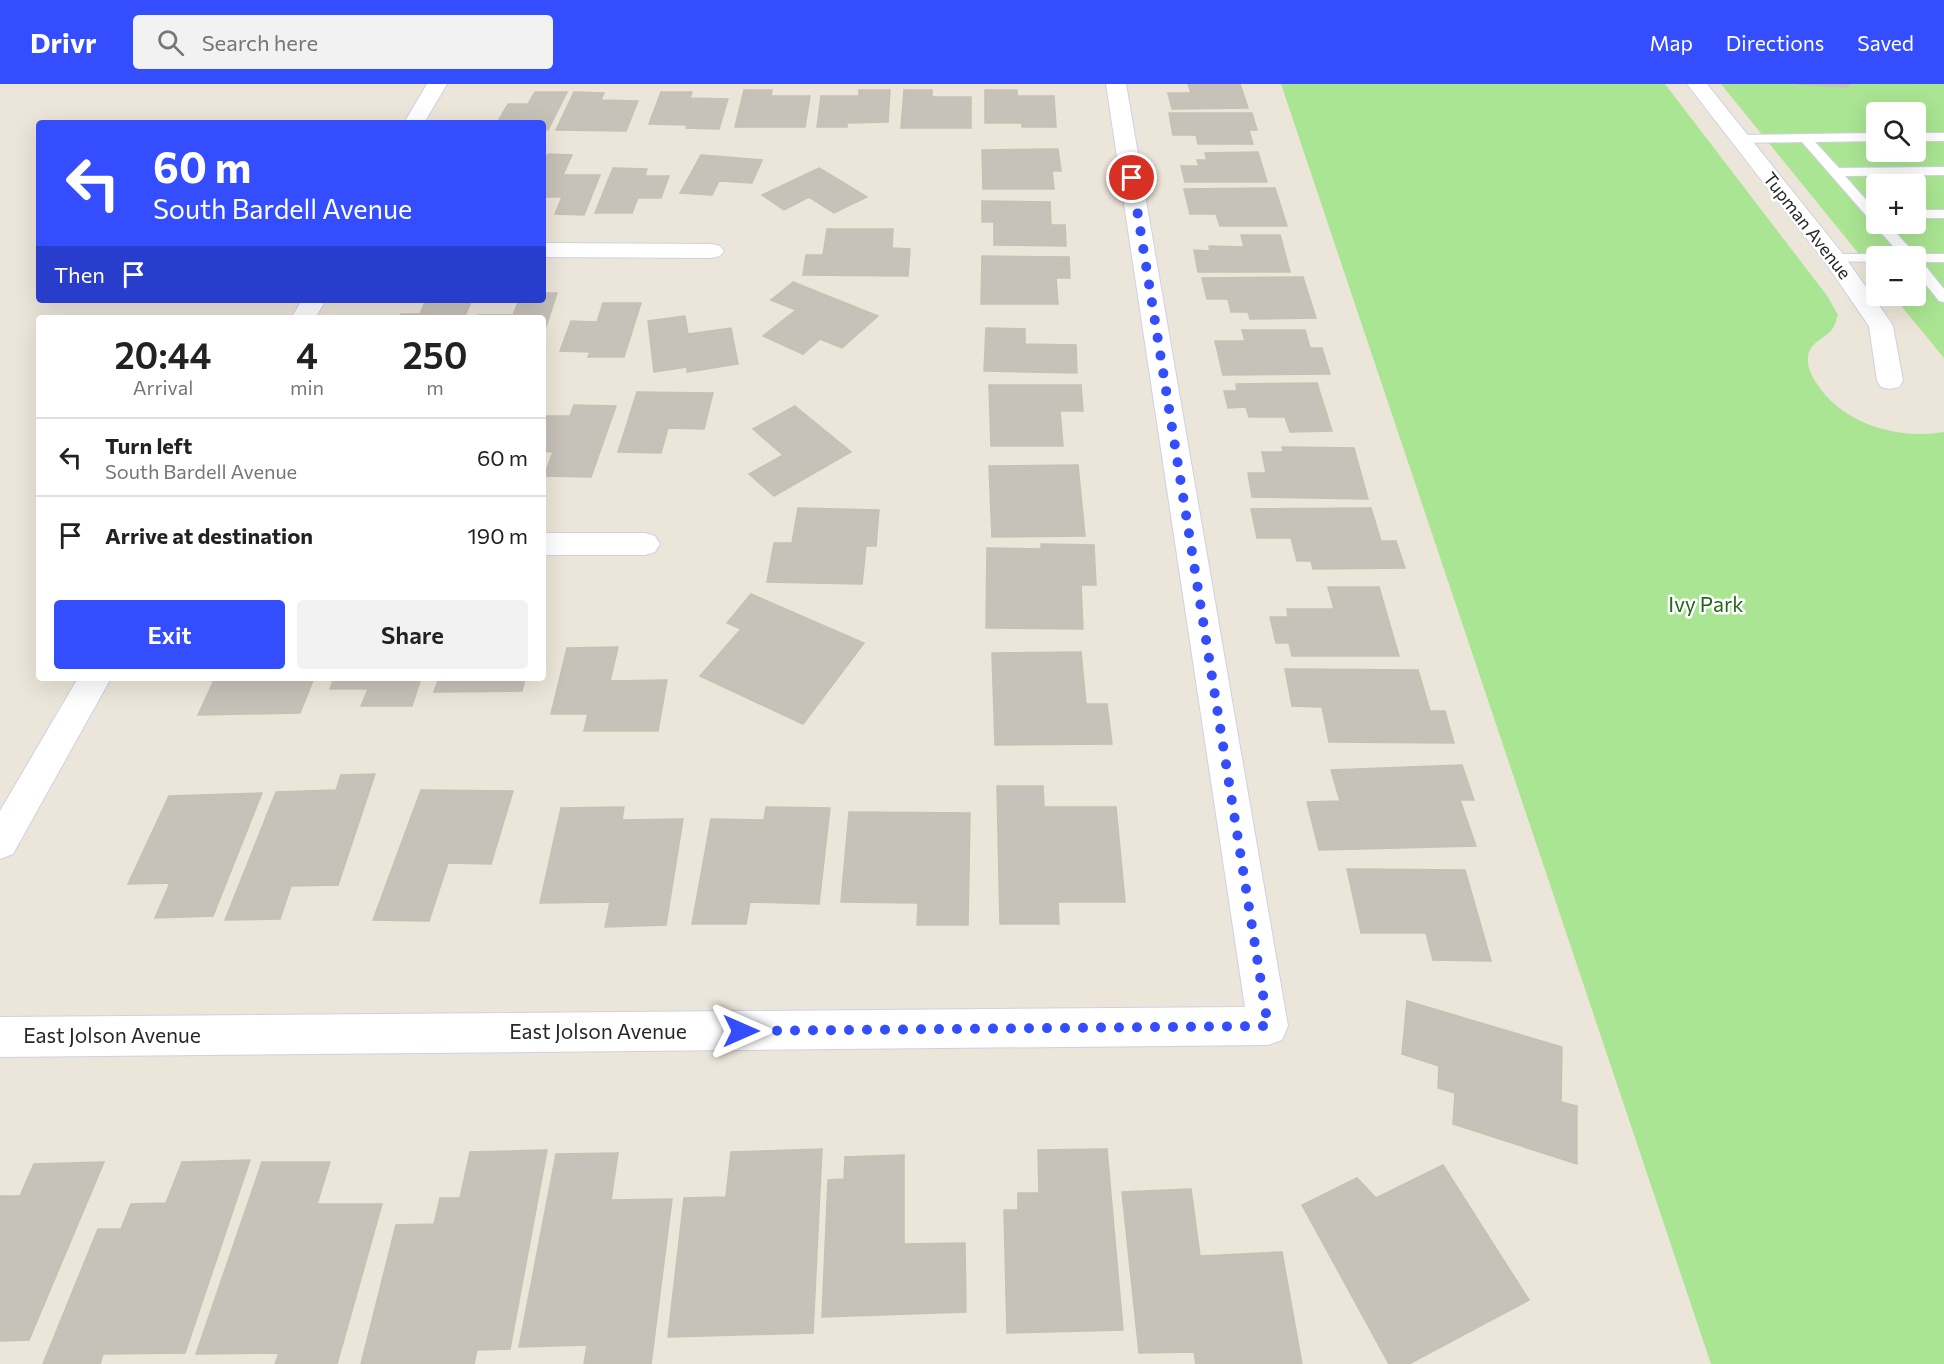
<!DOCTYPE html>
<html lang="en">
<head>
<meta charset="utf-8">
<style>
	body { margin:0; font-family:Commissioner,sans-serif; background:#f2f2f2; color:#222; height:100vh; display:flex; flex-direction:column; font-size:22px; white-space:nowrap }
	* { box-sizing:border-box; margin:0 }
	p { font-size:20px; color:#767676 }
	.icon { flex:none; width:33px; height:33px; fill:none; stroke:currentColor; stroke-width:2; stroke-linecap:round; stroke-linejoin:round }
	.map { position:relative; flex:1; overflow:hidden }
	.side { position:absolute; left:36px; top:231px; width:510px; height:366px; display:flex; flex-direction:column; background:#fff; border-radius:6px; box-shadow:0 6px 24px #0002 }
	.side>* { flex:none }
	.hud { position:absolute; left:36px; top:36px; width:510px; height:183px; border-radius:6px; box-shadow:0 6px 24px #0002; background:#334dff; color:#fff; overflow:hidden }
	.fabs { position:absolute; left:1866px; top:18px; display:grid; gap:12px }
	.fabs a { display:grid; place-items:center; width:60px; height:60px; border-radius:6px; background:#fff; box-shadow:0 6px 24px #0002; font-size:30px }
	.pin { position:absolute; display:grid; place-items:center; width:51px; height:51px; color:#fff; margin:-26px; border:3px solid #fff; border-radius:50%; box-shadow:0 2px 6px #0007 }
	.me { position:absolute; width:66px; margin:-33px; rotate:90deg; stroke-linejoin:round; filter:drop-shadow(0 0 4px #0008) }
	.turn { display:flex; align-items:center; gap:21px; height:126px; padding:0 18px; font-size:27px }
	.turn .icon { width:78px; height:78px; stroke-width:2.5 }
	.turn b { display:block; font-size:42px; line-height:51px }
	.then { display:flex; align-items:center; height:57px; padding:0 18px; background:#0003; gap:12px; font-size:22px }
	.eta { display:flex; justify-content:space-evenly; align-items:center; height:102px; text-align:center }
	.eta b { font-size:36px; font-weight:600; line-height:42px }
	.cta { display:flex; gap:12px; margin-top:auto; padding:12px 18px }
	.cta a { flex:1; height:69px; border-radius:6px; background:#334dff; color:#fff; font-size:24px; font-weight:600; line-height:69px; text-align:center }
	.cta a+a { background:#f2f2f2; color:#222 }
	ul { padding:0; list-style:none }
	li { display:flex; align-items:center; gap:18px; height:78px; padding:0 18px; border-top:2px solid #e0e0e0 }
	li div { flex:1 }
	li b { display:block; font-size:22px }
	li em { font-style:normal }
	header { display:flex; align-items:center; gap:36px; box-sizing:border-box; height:84px; padding:0 30px; background:#334dff; color:#fff }
	header strong { font-size:28px }
	nav { display:flex; gap:33px; margin-inline-start:auto; font-size:21px }
	.search { width:420px; height:54px; background:#f2f2f2; display:flex; align-items:center; gap:15px; box-sizing:border-box; padding:0 21px; border-radius:6px; color:#767676; font-size:22px }
	.map>svg:first-child { display:block }
	.green { fill:#aae593; fill-rule:evenodd }
	.building { fill:#c7c2b9; stroke:#c7c1b3; stroke-width:1.5 }
	.lines { fill:none; stroke-linecap:round; stroke-linejoin:round }
	.service-casing { stroke:#cfd1e2; stroke-width:2 }
	.minor-casing { stroke:#cfd1e2; stroke-width:2 }
	.tertiary-casing { stroke:#cfd1e2; stroke-width:2 }
	.service { fill:#fff; fill-rule:evenodd }
	.minor { fill:#fff; fill-rule:evenodd }
	.tertiary { fill:#fff; fill-rule:evenodd }
	.route { stroke:#334dff; stroke-width:10; stroke-dasharray:0 18 }
	.labels { text-anchor:middle; stroke-width:5; stroke-linejoin:round; paint-order:stroke }
	.far-street-label { font-size:18px; fill:#282828; stroke:#fff }
	.park-label { font-size:21px; fill:#236717; stroke:#fff }
	.street-label { font-size:21px; fill:#282828; stroke:#fff }
</style>
</head>
<body>
<header>
<strong>Drivr</strong>
<div class="search"><svg class="icon" aria-label="search" viewBox="0 0 24 24"><circle cx="10" cy="10" r="6"/><path d="M15 15l6 6"/></svg>Search here</div>
<nav><a>Map</a><a>Directions</a><a>Saved</a></nav>
</header>
<div class="map">
<svg width="1944" height="1280" viewBox="0 0 1944 1280">
	<rect width="100%" height="100%" fill="#ece5d9"/>
	<path class="green" d="M1281 0H1665L1828 213 1838 231C1836 234 1836 240 1833 244 1825 256 1809 257 1808 274 1807 283 1812 293 1817 300 1843 340 1898 356 1944 348V1280H1711Z
		M1721 0H1944V274L1893 212H1916V172H1876V191ZM1876 28H1916V68H1876ZM1876 100H1916V140H1876Z"/>
	<path class="building" d="M1188 0H1240L1248 24 1172 25 1168 9H1191Z
		M1797 0H1850L1847 3Z
		M744 6H772L771 12H810L805 43H735Z
		M859 6H890L888 38 847 39V43H817L821 12H859Z
		M904 6H932V13H971V44H901Z
		M985 6H1017V12H1054L1056 43H1022V39H985Z
		M535 8H567L548 46H543V39H497L508 20H528Z
		M574 8 604 9 601 16 638 17 626 47 556 46Z
		M661 8H692L690 14 728 15 719 45 686 44 687 41 649 40Z
		M1169 29H1252L1257 46H1249L1253 60H1198L1196 51H1173Z
		M1058 65 1061 87H1052L1054 105H983L982 66Z
		M1258 68 1267 98H1185L1181 82H1199L1197 76H1207L1205 69Z
		M548 70 572 71 563 91H600L584 131 555 130 562 113H543V81Z
		M701 71 762 76 752 99 719 97 712 111 680 109Z
		M613 84 647 85 645 92H669L661 114H638L632 129H595Z
		M819 84 867 113 834 129 809 113 784 126 762 111Z
		M1275 104 1287 142H1220L1216 130H1190L1184 105Z
		M982 117 1050 118 1051 141H1065L1066 162 994 161V138H982Z
		M827 145H893L892 164 910 165 908 192 803 191 806 171H823Z
		M1241 151H1280L1290 188H1198L1194 166 1210 167 1209 162 1244 163Z
		M982 172 1069 173 1070 194H1056L1058 220H981Z
		M1303 193 1316 234 1250 235 1248 228H1231L1228 215H1207L1202 194Z
		M793 198 878 232 842 264 820 255 803 270 763 252 796 226 771 216Z
		M543 209H557L543 252V234H477L478 231H513L519 216H543Z
		M426 216H472L464 234H399L401 230H420Z
		M603 219H641L624 273H588L590 268 560 267 571 237 597 238Z
		M685 232 688 250 731 244 738 280 687 288V283L654 288 648 237Z
		M986 244 1025 245V260L1076 261 1077 289 984 287Z
		M1242 246H1305L1310 264H1322L1330 290 1223 291 1215 257H1245Z
		M1317 299 1332 347 1290 348 1285 333H1249L1246 323 1228 324 1224 307H1237L1236 300Z
		M989 301H1081L1083 327H1060L1063 362H991Z
		M637 308 713 309 704 345 668 344 661 369 618 368Z
		M574 321 616 322 591 393 544 392 553 368 543 367V332H570Z
		M795 322 851 368 774 412 749 390 783 371 753 345Z
		M1282 363 1354 364 1368 415 1252 413 1248 389H1266L1262 368H1283Z
		M1078 381 1085 452 992 453 989 382Z
		M798 424 879 426 876 462H866L862 500 767 498 774 459H792Z
		M1371 424 1381 457H1396L1405 484 1313 485 1311 477H1297L1291 454H1257L1251 425Z
		M1041 460 1094 461 1096 501H1081L1083 545 986 544 987 464 1041 465Z
		M1328 503H1379L1399 572H1292L1289 559H1276L1270 533H1288L1287 525H1334Z
		M751 510 864 559 803 640 700 592 741 545 727 539Z
		M618 563 610 597 667 596 658 647H584L588 630H551L567 564Z
		M1081 568 1086 620H1107L1112 660 995 661 992 569Z
		M1285 585 1418 586 1430 627H1445L1454 659 1329 658 1322 623 1292 622Z
		M215 594H314L300 629 198 631Z
		M334 594H421L412 622H361L368 605H330Z
		M439 594H525L522 607 434 608Z
		M1462 681 1474 716H1460L1476 762 1319 766 1307 718 1340 717 1331 686Z
		M375 690 338 801 291 802 280 835 225 836 276 708 336 706 341 691Z
		M997 702H1043L1044 723H1116L1125 818H1058L1059 840H1000Z
		M421 706 513 707 491 780 448 779 429 837 373 836Z
		M262 709 213 832 155 834 170 799 128 800 169 712Z
		M624 723 622 736 683 735 666 841 605 843 610 818 540 819 561 724Z
		M766 723 830 724 819 820 750 818 746 840H692L711 735 764 736Z
		M849 728 970 729 968 841H917L918 819 841 818Z
		M1347 785 1465 786 1491 877 1433 876 1426 849H1361Z
		M1407 917 1562 963 1561 1018 1577 1022V1080L1453 1040 1455 1009 1438 1004 1439 982 1402 970Z
		M822 1065 813 1249 668 1253 684 1114 726 1113 731 1068Z
		M1107 1065 1123 1246 1007 1249 1004 1126H1018V1109H1039L1038 1066Z
		M547 1066 510 1265 477 1266 474 1280H361L396 1141 434 1140 440 1114H460L470 1068Z
		M618 1069 611 1116 672 1115 651 1280H584L587 1261 519 1263 556 1070Z
		M904 1071V1160L965 1159 966 1228 822 1233 828 1096 844 1095 845 1073Z
		M250 1076 185 1269 103 1270 100 1280H43L98 1145H121L131 1120 166 1119 182 1078Z
		M104 1078 29 1256 0 1257V1112H20L34 1080Z
		M262 1078H330L317 1120H382L337 1280H275L279 1269 196 1270Z
		M1443 1081 1529 1216 1409 1280H1389L1302 1121 1357 1094 1376 1114Z
		M1191 1105 1200 1172 1282 1168 1302 1280H1196L1194 1268 1139 1269 1122 1108Z"/>
	<g class="lines">
		<defs>
			<path id="service" d="M1876 49V57L1815 58 1839 84 1944 83V91L1845 92 1876 127V140H1888L1915 170H1944V178H1922L1944 205V218L1939 217 1916 188V172H1902L1876 143V138L1871 137 1802 58 1740 59 1734 55 1740 51Z
				M1916 49H1944V57H1916Z
				M1916 126H1944V134H1916Z
				M1834 170H1876L1882 172H1876V178L1829 177 1827 174 1829 171Z"/>
			<path id="minor" d="M1106 0H1126L1288 942 1282 956 1268 961 0 973V933L1245 923Z
				M1687 0H1707L1842 169 1890 237 1893 242 1903 297 1899 303 1890 305 1881 303 1877 297 1869 242 1825 178Z
				M543 159 712 160 720 162 724 167 720 172 712 174 543 173Z
				M543 449H645L655 452 660 460 655 468 645 471H543Z"/>
			<path id="tertiary" d="M427 0H447L424 39H404Z
				M302 216H326L315 234H291Z
				M78 594H111L13 770 0 775V727Z"/>
		</defs>
		<use href="#service" class="service-casing"/>
		<use href="#minor" class="minor-casing"/>
		<use href="#tertiary" class="tertiary-casing"/>
		<use href="#service" class="service"/>
		<use href="#minor" class="minor"/>
		<use href="#tertiary" class="tertiary"/>
	</g>
	<g class="lines">
		<path class="route" d="M741 947 1268 942 1132 94"/>
	</g>
	<g class="labels">
		<g class="far-street-label">
			<text transform="translate(1807 142) rotate(52)" y="6">Tupman Avenue</text>
		</g>
		<g class="park-label">
			<text x="1706" y="528">Ivy Park</text>
		</g>
		<g class="street-label">
			<text x="598" y="955">East Jolson Avenue</text>
			<text x="112" y="959">East Jolson Avenue</text>
		</g>
	</g>
</svg>
<div class="fabs">
<a><svg class="icon" aria-label="search" viewBox="0 0 24 24"><circle cx="10" cy="10" r="6"/><path d="M15 15l6 6"/></svg></a>
<a>+</a>
<a>−</a>
</div>
<div class="pin" style="left:1132px;top:94px;background:#d93025"><svg class="icon" aria-label="arrive" viewBox="0 0 24 24"><path d="M6 21V4h12l-3 4 3 4H6"/></svg></div>
<svg class="me" style="left:741px;top:947px" viewBox="-20 -20 40 40"><path d="M0-17L14 15 0 8-14 15z" fill="#334dff" stroke="#fff" stroke-width="4"/></svg>
<div class="hud">
<div class="turn"><svg class="icon" aria-label="left" viewBox="0 0 24 24"><path d="M17 20v-9H6M10 6l-5 5 5 5"/></svg><div><b>60 m</b>South Bardell Avenue</div></div>
<div class="then">Then<svg class="icon" aria-label="arrive" viewBox="0 0 24 24"><path d="M6 21V4h12l-3 4 3 4H6"/></svg></div>
</div>
<section class="side">
<div class="eta">
<div><b>20:44</b><p>Arrival</p></div>
<div><b>4</b><p>min</p></div>
<div><b>250</b><p>m</p></div>
</div>
<ul>
<li><svg class="icon" aria-label="left" viewBox="0 0 24 24"><path d="M17 20v-9H6M10 6l-5 5 5 5"/></svg><div><b>Turn left</b><p>South Bardell Avenue</p></div><em>60 m</em></li>
<li><svg class="icon" aria-label="arrive" viewBox="0 0 24 24"><path d="M6 21V4h12l-3 4 3 4H6"/></svg><div><b>Arrive at destination</b></div><em>190 m</em></li>
</ul>
<div class="cta"><a>Exit</a><a>Share</a></div>
</section>
</div>
</body>
</html>
